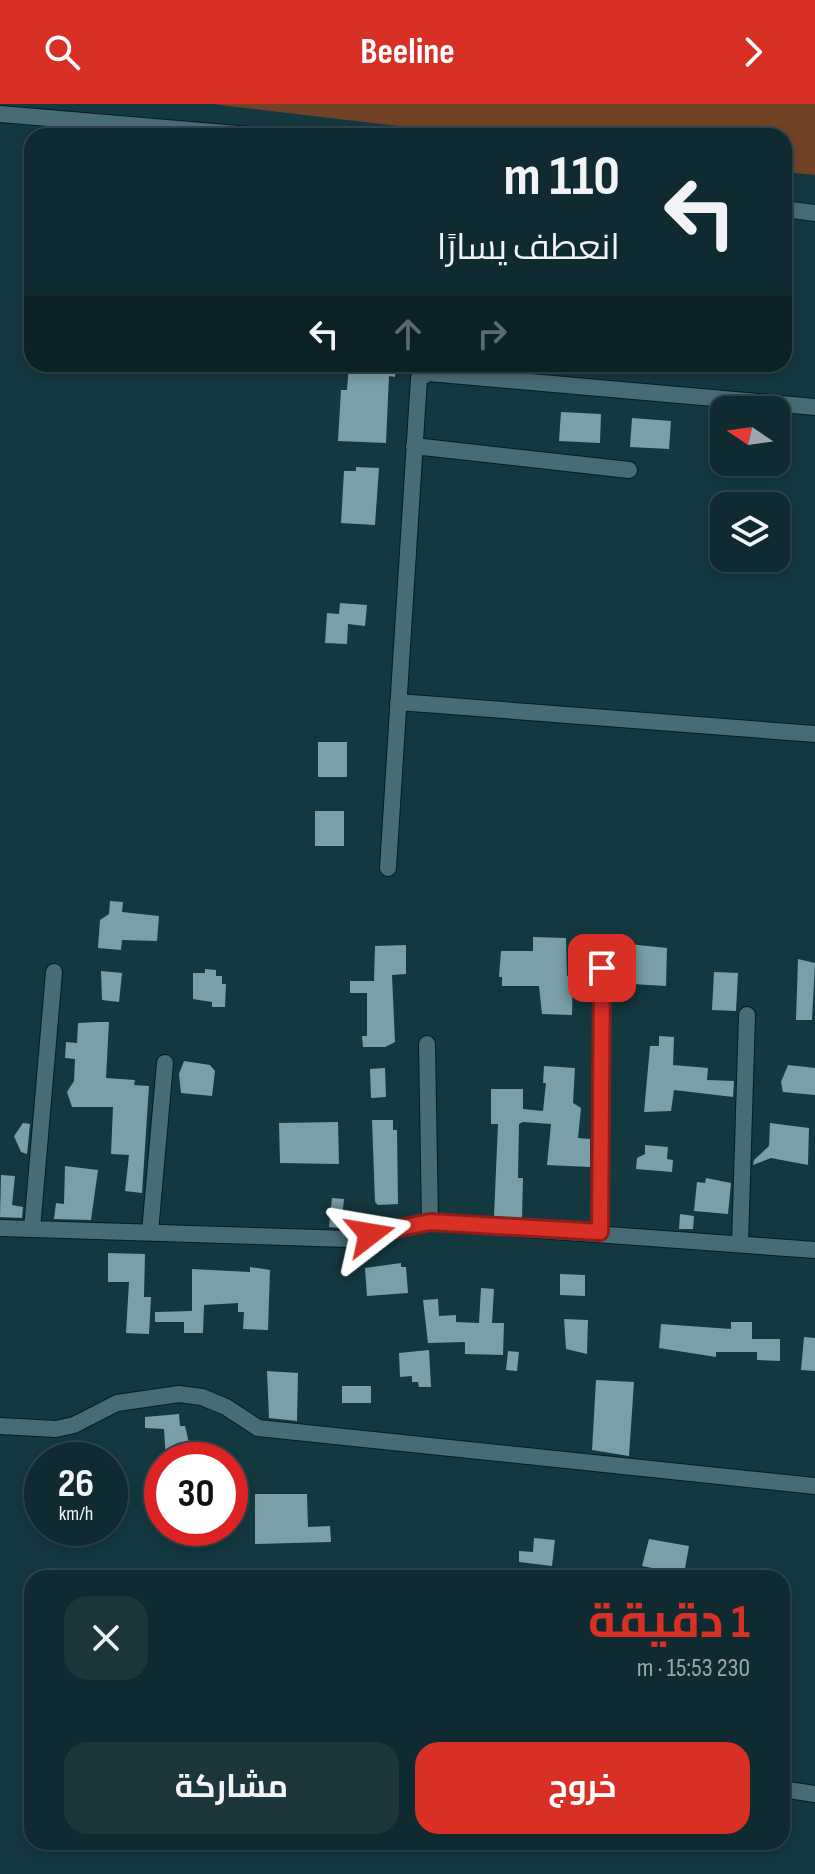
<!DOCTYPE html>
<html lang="ar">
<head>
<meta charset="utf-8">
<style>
	body { margin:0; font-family:"Sofia Sans Condensed",Cairo,sans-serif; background:#1d363c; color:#f1f3f6; direction:rtl; height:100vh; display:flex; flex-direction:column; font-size:30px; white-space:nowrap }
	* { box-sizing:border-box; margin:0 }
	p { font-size:26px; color:#9ba7ab }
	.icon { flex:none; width:44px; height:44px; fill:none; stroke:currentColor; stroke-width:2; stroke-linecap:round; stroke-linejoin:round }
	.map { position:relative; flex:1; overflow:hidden; direction:ltr }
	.side { position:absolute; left:24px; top:1466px; width:766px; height:280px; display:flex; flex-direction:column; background:#0f2a30; border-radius:24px; box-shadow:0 4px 12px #0003,0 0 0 2px #2f464c; direction:rtl }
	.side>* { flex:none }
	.banner { position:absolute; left:24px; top:24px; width:768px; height:244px; border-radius:24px; box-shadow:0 4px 12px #0003,0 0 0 2px #2f464c; direction:rtl; background:#0f2a30; color:#f1f3f6; overflow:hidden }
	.needle { width:52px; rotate:283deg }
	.buttons { position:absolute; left:710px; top:292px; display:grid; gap:16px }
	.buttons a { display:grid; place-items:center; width:80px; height:80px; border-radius:16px; background:#0f2a30; box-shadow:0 4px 12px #0003,0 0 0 2px #2f464c; font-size:40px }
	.speed { position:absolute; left:24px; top:1338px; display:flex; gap:16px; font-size:40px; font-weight:700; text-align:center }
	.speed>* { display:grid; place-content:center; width:104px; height:104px; border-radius:50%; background:#0f2a30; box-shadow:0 4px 12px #0003,0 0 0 2px #2f464c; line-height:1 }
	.speed small { font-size:20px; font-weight:400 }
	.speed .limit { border:12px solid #d22; background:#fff; color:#111 }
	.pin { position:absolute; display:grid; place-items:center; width:68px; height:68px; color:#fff; margin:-34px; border-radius:16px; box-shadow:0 4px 12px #0006 }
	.me { position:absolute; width:88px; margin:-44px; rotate:76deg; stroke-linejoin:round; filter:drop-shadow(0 0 6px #0008) }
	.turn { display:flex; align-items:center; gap:28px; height:168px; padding:0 40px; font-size:36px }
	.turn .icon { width:104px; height:104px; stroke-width:2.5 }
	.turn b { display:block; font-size:56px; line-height:68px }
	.lanes { display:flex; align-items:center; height:76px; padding:0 40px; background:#0003; justify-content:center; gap:40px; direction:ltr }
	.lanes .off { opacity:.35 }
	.round { display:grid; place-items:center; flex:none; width:84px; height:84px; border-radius:24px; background:#1d363c }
	.overview { display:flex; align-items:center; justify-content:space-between; height:136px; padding:0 40px }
	h1 { font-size:48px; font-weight:700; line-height:60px; color:#d93025 }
	.action { display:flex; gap:16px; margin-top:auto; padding:16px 40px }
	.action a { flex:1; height:92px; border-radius:24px; background:#d93025; color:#fff; font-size:32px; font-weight:700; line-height:92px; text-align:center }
	.action a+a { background:#1d363c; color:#f1f3f6 }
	header { display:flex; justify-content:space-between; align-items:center; height:104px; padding:0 40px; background:#d93025; color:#fff; font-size:36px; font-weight:700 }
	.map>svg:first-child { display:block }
	.green { fill:#724227 }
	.building { fill:#799fa8 }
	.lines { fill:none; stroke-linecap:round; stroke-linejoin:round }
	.street-casing { stroke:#031e24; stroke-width:18 }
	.street { stroke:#486c75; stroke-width:16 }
	.route-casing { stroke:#8d1f18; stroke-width:20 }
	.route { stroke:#d93025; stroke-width:14 }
</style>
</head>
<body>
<header><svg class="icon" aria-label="forward" viewBox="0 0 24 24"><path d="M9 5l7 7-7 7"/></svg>Beeline<svg class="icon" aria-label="search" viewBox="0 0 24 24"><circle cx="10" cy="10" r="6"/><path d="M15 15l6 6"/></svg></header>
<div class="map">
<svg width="815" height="1770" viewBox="0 0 815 1770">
	<rect width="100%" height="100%" fill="#143840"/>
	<path class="green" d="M212 0H815V71L784 68V32H483Z"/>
	<path class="building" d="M349 260H396L395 273 389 272 386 339 338 337 341 286H347Z
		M561 308 601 310 600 339 559 337Z
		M632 314 671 317 669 345 630 343Z
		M356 363 379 364 375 421 341 419 344 367H356Z
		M340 499 367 501 365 522 348 520 347 540 325 539 327 509 339 510Z
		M318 638H347V673H318Z
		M315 707H344V742H315Z
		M110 797 123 798 122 808 159 812 157 837 122 836 121 846 98 844 100 816 109 810Z
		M533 833 566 834 567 872H573L572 911 542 910 539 882H502V873H499L501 847H533Z
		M628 840 667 844 666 882 632 880 633 875 627 869Z
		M406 841V870L392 871 395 938 385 943H363L362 932H367V889H350V877H374L375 842Z
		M798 855 815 859 812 916H796Z
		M205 865 216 866V872H222V880H226L225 903H212V898L193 895V869H205Z
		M101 867 122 869 119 898 102 896Z
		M714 868 738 869 736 907 712 906Z
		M97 918H109L106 974 135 976 134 981 149 982 142 1089 125 1087 129 1051 111 1050 113 1003H72L67 988 74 977 75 955 65 954 66 938 77 939 78 919Z
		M659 932 674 933 673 961 708 964 707 976 734 977 733 993 674 986 671 1007 644 1008 650 942H659Z
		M184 957 210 961 215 967 212 992 181 989 179 970Z
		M788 961 815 964V991L783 988 781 978Z
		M544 962 575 964 573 999 581 1004 578 1034 590 1035V1063L547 1061 551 1020 523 1018 519 1020 518 1074H523L522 1114 494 1112 498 1020H491V985H523V1005L543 1007 546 979H543Z
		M385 964 386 993 371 994 370 965Z
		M372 1016H393V1026H397L398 1100 378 1101 375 1098Z
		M338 1018 339 1060 280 1059 279 1019Z
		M23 1019 30 1020 27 1050 21 1048 14 1032Z
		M770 1019 809 1024 808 1061 771 1054 753 1061 754 1056 769 1042Z
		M645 1041 668 1043 667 1055 673 1056 672 1068 636 1065 637 1054 645 1050Z
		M65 1062 98 1066 91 1116 54 1115 56 1099 64 1100Z
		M1 1071 15 1072 12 1101 23 1103 22 1114 0 1113Z
		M706 1074 731 1079 728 1110 694 1107 697 1078 705 1079Z
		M332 1094 344 1095 341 1124 329 1123Z
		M680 1110 694 1112 693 1125H679Z
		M108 1149 145 1150 144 1193H151L149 1230 126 1229 129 1178H108Z
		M401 1159V1163H406L408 1189 367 1192 365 1164Z
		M250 1163 270 1166 268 1226 243 1225 244 1208H238V1199L204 1201 203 1229H184V1218H155V1208L192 1207V1165L250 1168Z
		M560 1170 585 1171V1192L560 1191Z
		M481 1184 494 1185 492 1219H504L503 1251 465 1250V1238L428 1239 423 1196 438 1195 439 1212 456 1211V1218L479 1219Z
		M564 1215 588 1216 587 1250 566 1245Z
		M731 1218H752V1235H780V1257L757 1256V1248H716V1253L659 1244 661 1220 731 1225Z
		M804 1233 815 1234V1267L801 1266Z
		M429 1246 431 1283H419L418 1278H412V1272L400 1273 399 1249Z
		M508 1247 519 1248 517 1267 506 1266Z
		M267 1267 298 1269 297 1317 269 1314Z
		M596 1276 634 1278 629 1352 592 1346Z
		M342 1282H371V1299H342Z
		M179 1310 180 1322H185L193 1356H166L164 1325 145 1324V1313Z
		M255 1390H307L308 1423 330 1422 331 1438 255 1440Z
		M534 1434 555 1436 552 1462 519 1458V1447L533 1448Z
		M649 1435 689 1442 684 1470 642 1462Z"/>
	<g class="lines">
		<defs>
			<path id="street" d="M0 10 263 32
				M784 105 815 109
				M414 342 629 366
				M398 598 815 630
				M388 764 419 274 429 269 815 303
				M427 940 430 1118
				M0 1124 348 1135 430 1118 815 1146
				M32 1125 54 868
				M150 1128 165 959
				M600 1128 602 864
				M740 1139 747 911
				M0 1322 56 1325 74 1321 117 1299 179 1290 202 1293 226 1303 258 1324 815 1382
				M782 1685 815 1690"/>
		</defs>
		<use href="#street" class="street-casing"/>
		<use href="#street" class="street"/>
	</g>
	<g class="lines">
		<defs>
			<path id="route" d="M370 1130 430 1118 600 1128 602 864"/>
		</defs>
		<use href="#route" class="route-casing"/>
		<use href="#route" class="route"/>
	</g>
</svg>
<div class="buttons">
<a><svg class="needle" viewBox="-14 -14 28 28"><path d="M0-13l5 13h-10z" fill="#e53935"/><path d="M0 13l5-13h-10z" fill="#9ba7ab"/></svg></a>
<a><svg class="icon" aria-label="layers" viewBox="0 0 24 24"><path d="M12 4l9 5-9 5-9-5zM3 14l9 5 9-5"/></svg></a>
</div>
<div class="speed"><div>26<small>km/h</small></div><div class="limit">30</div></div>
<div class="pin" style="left:602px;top:864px;background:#d93025"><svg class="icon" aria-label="arrive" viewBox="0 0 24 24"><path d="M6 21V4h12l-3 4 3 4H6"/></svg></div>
<svg class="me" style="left:370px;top:1130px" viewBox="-20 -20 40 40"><path d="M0-17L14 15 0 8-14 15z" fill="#d93025" stroke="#fff" stroke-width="4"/></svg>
<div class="banner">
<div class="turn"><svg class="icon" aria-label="left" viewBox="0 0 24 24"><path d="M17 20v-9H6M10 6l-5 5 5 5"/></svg><div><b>110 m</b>انعطف يسارًا</div></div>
<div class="lanes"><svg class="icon" aria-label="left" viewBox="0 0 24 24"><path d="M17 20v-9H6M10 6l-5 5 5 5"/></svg><svg class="icon off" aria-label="ahead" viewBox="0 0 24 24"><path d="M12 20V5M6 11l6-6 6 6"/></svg><svg class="icon off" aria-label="right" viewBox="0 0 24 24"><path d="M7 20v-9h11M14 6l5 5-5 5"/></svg></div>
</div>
<section class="side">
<div class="overview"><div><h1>1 دقيقة</h1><p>230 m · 15:53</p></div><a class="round"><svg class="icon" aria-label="close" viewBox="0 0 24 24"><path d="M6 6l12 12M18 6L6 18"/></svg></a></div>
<div class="action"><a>خروج</a><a>مشاركة</a></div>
</section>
</div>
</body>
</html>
